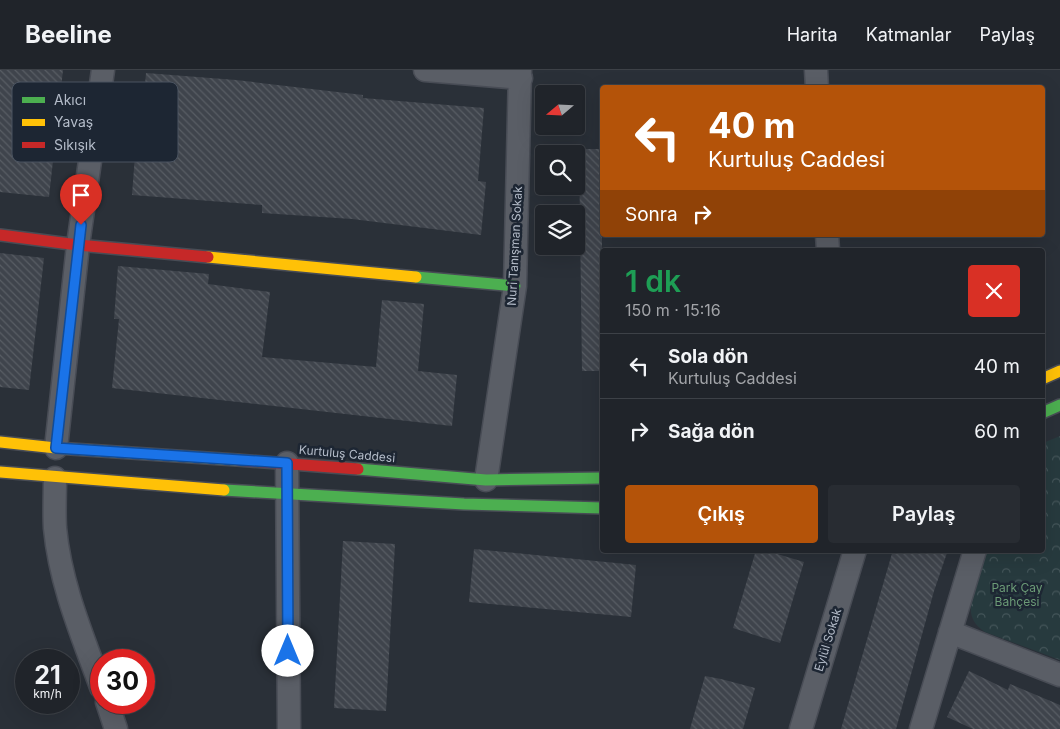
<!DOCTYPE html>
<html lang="tr">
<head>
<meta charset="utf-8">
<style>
	body { margin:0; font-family:Inter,sans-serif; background:#282c32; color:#f1f3f6; height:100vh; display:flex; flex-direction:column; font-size:19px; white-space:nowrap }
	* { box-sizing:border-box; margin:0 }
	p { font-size:16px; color:#a2a4a8 }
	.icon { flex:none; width:28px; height:28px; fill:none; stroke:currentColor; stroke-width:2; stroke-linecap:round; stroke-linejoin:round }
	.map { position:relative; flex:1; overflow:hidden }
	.sheet { position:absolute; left:600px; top:178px; width:445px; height:305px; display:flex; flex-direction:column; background:#20242a; border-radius:5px; box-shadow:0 5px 20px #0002,0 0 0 1px #3d4147 }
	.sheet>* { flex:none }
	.guide { position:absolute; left:600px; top:15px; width:445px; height:152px; border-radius:5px; box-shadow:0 5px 20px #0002,0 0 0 1px #3d4147; background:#b45309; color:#fff; overflow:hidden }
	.needle { width:32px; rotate:251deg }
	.buttons { position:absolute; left:535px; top:15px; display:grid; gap:10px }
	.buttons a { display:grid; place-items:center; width:50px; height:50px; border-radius:5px; background:#20242a; box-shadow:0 5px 20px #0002,0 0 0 1px #3d4147; font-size:25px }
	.speed { position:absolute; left:15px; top:579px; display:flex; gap:10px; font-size:25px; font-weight:700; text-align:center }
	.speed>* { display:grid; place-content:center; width:65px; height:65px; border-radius:50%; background:#20242a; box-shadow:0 5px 20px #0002,0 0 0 1px #3d4147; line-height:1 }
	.speed small { font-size:12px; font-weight:400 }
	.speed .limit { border:8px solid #d22; background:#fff; color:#111 }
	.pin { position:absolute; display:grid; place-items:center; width:42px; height:42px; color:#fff; margin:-51px -21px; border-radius:50% 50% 50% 0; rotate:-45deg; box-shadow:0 0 5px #0007 }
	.pin .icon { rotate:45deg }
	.me { position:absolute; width:55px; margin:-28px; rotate:0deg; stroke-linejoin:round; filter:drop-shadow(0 0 4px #0008) }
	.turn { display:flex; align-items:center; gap:18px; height:105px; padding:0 25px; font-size:22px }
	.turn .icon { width:65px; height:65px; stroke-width:2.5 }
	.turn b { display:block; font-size:35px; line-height:42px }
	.then { display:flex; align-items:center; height:48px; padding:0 25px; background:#0003; gap:10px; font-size:19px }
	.round { display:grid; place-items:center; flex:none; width:52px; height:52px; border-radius:5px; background:#282c32 }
	.headline { display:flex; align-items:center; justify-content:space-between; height:85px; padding:0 25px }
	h1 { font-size:30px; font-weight:600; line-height:38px; color:#1e9e55 }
	.cta { display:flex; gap:10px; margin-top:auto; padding:10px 25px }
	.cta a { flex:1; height:58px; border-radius:5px; background:#b45309; color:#fff; font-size:20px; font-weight:600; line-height:58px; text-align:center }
	.cta a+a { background:#282c32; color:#f1f3f6 }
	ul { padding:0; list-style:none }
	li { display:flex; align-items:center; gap:15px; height:65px; padding:0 25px; border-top:1px solid #3d4147 }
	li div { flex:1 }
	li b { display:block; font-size:19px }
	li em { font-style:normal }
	header { display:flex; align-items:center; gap:30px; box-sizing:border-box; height:70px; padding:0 25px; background:#20242a; border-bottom:1px solid #3d4147 }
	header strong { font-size:24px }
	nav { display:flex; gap:28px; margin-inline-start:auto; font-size:18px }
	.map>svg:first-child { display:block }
	.park { fill:url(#park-crowns) }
	.building { fill:url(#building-back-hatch) }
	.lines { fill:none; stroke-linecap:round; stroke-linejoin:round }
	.street-casing { stroke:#484c55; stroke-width:25 }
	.fast-casing { stroke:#484c55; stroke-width:14 }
	.slow-casing { stroke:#484c55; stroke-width:14 }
	.jam-casing { stroke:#484c55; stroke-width:14 }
	.street { stroke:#5a5e66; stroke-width:22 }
	.fast { stroke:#4caf50; stroke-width:11 }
	.slow { stroke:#ffc107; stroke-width:11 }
	.jam { stroke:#c62828; stroke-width:11 }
	.route-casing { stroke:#114b97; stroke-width:12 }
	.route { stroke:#1a73e8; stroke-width:9 }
	.labels { text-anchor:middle; stroke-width:5; stroke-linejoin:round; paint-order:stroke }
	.street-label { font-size:12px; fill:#b4bcc9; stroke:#1d2633 }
	.park-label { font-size:12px; fill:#6b9a76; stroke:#1d2633 }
	.key { fill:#1d2633; stroke:#4a5360; stroke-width:1 }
	.key-label { font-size:14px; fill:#b4bcc9 }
</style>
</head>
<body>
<header>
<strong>Beeline</strong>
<nav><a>Harita</a><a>Katmanlar</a><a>Paylaş</a></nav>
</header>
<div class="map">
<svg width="1060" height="659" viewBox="0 0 1060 659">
	<defs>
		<pattern id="park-crowns" width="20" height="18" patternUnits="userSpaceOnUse" patternTransform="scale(1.25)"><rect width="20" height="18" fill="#273a3e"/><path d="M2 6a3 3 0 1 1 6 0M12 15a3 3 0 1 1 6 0" fill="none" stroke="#445559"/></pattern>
		<pattern id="building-back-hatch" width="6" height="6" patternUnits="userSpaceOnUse" patternTransform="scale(1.25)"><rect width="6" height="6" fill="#3f444c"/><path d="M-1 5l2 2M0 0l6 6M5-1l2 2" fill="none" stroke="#585d64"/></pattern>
	</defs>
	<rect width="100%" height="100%" fill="#2a3038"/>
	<path class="park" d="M1060 366V590L985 562C964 548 971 532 976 511 979 501 982 490 985 480H1042L1043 373Z"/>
	<path class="building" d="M0 0H63L49 127 0 122Z
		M146 3 236 10 363 25V28L484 38 478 111 486 112 481 165 352 149 262 143V135L132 125 136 72H140Z
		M579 79H602V301H582Z
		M0 183 44 188 29 320 0 317Z
		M118 196 209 204 208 214 270 222 262 287 376 297 382 230 424 234 418 301 457 305 452 356 112 318 119 249H114Z
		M343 471 395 474 386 641 334 638Z
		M474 479 636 495 631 547 469 532Z
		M756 480H764L804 492 780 573 733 558Z
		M893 480H948L934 521 896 659H841Z
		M969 601 1008 620 1010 614 1060 635V659H973L947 647Z
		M705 606 721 609 755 618 743 659H690Z"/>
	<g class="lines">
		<defs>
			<path id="street" d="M425 0 521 8
				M816 0 817 18
				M827 165 828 180
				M56 378 78 175 103 0
				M287 393 289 659
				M55 408C55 424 54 441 55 458 60 513 82 565 101 617
				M486 410 515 216 520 0
				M950 562 1060 605
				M107 632 116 659
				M801 659 855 480
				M921 659 975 480"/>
			<path id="fast" d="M416 207 515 216
				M1042 343 1060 335
				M358 399 486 410 602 408
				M224 420 464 434 602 438"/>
			<path id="slow" d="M208 187 416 207
				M1042 309 1060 301
				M0 372 56 378 237 390
				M0 402 224 420"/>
			<path id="jam" d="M0 165 78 175 208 187
				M237 390 358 399"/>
		</defs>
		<use href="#street" class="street-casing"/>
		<use href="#fast" class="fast-casing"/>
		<use href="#slow" class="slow-casing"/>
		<use href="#jam" class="jam-casing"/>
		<use href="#street" class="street"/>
		<use href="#fast" class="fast"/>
		<use href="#slow" class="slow"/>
		<use href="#jam" class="jam"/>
	</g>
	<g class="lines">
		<defs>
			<path id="route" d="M81 155 56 378 287 393 288 581"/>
		</defs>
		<use href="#route" class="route-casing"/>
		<use href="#route" class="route"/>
	</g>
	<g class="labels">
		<g class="street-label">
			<text transform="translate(515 176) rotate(-87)" y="4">Nuri Tanışman Sokak</text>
			<text transform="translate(347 384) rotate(5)" y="4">Kurtuluş Caddesi</text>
			<text transform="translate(828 570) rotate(-73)" y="4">Eylül Sokak</text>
		</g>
		<g class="park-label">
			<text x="1017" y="522">Park Çay<tspan x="1017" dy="14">Bahçesi</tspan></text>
		</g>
	</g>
	<rect x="12" y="12" width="166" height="80" rx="8" class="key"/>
	<rect x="22" y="27" width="23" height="6" fill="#4caf50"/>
	<rect x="22" y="49" width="23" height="7" fill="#ffc107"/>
	<rect x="22" y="72" width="23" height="6" fill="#c62828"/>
	<g class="key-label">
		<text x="54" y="35">Akıcı</text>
		<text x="54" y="57">Yavaş</text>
		<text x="54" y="80">Sıkışık</text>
	</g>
</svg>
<div class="buttons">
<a><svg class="needle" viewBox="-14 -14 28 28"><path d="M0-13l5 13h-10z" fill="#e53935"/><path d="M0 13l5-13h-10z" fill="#a2a4a8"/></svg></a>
<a><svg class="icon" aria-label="search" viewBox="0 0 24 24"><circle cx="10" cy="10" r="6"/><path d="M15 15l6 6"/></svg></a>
<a><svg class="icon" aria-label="layers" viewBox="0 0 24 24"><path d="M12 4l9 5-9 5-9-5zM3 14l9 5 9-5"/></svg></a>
</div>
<div class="speed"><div>21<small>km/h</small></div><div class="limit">30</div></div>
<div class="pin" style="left:81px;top:155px;background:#d93025"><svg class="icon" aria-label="arrive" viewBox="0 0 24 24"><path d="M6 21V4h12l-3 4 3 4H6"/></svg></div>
<svg class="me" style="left:288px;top:581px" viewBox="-20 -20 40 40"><circle r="19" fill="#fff"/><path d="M0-13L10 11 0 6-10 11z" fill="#1a73e8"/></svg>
<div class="guide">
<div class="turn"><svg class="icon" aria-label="left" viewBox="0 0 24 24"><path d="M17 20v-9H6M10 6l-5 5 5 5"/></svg><div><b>40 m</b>Kurtuluş Caddesi</div></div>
<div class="then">Sonra<svg class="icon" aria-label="right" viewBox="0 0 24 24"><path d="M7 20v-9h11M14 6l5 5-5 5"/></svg></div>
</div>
<section class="sheet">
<div class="headline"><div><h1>1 dk</h1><p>150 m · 15:16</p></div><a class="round" style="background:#d93025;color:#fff"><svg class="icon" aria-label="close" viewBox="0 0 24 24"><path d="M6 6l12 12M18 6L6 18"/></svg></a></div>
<ul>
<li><svg class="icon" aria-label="left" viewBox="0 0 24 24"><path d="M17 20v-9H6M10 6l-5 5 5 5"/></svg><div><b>Sola dön</b><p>Kurtuluş Caddesi</p></div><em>40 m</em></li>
<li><svg class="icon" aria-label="right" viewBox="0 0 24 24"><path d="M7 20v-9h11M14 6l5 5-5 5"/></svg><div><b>Sağa dön</b></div><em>60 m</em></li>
</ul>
<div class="cta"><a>Çıkış</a><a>Paylaş</a></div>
</section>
</div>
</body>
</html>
